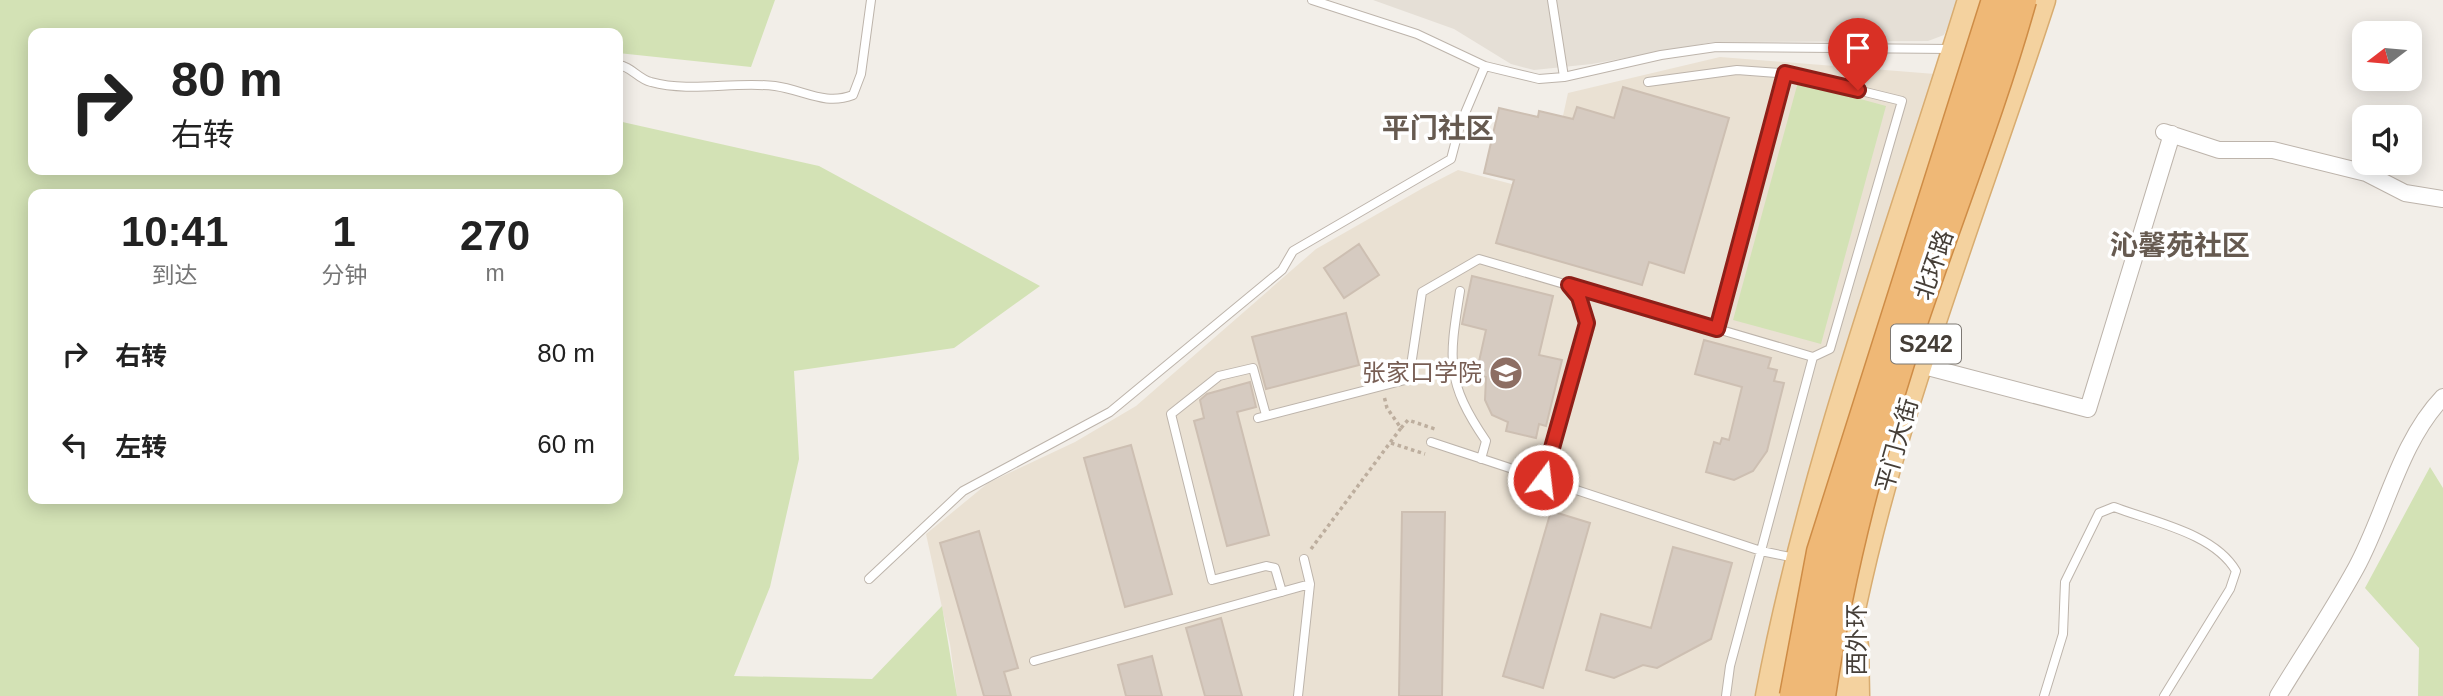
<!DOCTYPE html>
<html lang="zh">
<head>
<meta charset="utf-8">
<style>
	body { margin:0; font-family:Arial,"Noto Sans SC",sans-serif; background:#f2f2f2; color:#222; height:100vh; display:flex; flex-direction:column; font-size:26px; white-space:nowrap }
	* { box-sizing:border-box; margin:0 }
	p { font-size:23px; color:#767676 }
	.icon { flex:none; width:38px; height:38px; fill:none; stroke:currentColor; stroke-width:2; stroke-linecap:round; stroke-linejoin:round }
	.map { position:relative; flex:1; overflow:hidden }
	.sheet { position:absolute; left:28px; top:189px; width:595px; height:315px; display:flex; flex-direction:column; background:#fff; border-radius:14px; box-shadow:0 4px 18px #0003 }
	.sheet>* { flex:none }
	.hud { position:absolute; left:28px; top:28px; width:595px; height:147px; border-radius:14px; box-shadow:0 4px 18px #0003; background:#fff; color:#222; overflow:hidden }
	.needle { width:46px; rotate:254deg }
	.controls { position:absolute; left:2352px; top:21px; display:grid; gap:14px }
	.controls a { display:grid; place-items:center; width:70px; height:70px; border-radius:14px; background:#fff; box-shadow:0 4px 18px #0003; font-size:35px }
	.pin { position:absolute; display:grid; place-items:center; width:60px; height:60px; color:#fff; margin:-72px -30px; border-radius:50% 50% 50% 0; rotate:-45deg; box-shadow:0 0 7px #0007 }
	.pin .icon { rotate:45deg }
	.me { position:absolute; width:77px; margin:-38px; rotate:15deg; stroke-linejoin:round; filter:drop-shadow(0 0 5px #0008) }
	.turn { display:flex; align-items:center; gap:24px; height:147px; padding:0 28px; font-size:32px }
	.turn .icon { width:91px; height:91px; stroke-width:2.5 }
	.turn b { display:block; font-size:49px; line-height:60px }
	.eta { display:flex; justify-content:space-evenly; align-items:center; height:119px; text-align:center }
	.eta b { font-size:42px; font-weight:600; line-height:49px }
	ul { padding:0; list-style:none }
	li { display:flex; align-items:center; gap:21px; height:91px; padding:0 28px }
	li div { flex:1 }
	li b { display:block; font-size:26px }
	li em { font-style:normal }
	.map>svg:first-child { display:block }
	.residential { fill:#e5dfd6 }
	.education { fill:#eae1d3 }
	.green { fill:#d3e2b5; fill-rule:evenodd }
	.building { fill:#d6cbc1; stroke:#cdbfb2; stroke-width:2 }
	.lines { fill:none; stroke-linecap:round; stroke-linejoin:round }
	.lane-casing { stroke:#bdb4ab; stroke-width:10 }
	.street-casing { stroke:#bdb4ab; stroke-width:18 }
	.primary-casing { stroke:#d8ac70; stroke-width:27 }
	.path { stroke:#bdae9e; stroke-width:3.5; stroke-dasharray:3.5 3.5; stroke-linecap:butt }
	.lane { stroke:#fff; stroke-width:8 }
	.street { stroke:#fff; stroke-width:16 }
	.primary { stroke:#f4d29f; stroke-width:24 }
	.highway-bridge-casing { stroke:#ce8c46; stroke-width:31; stroke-linecap:butt }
	.highway-bridge { stroke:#efb876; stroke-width:28 }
	.route-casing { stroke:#8d1f18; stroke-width:18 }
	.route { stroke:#d93025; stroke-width:12 }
	.labels { text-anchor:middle; stroke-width:7; stroke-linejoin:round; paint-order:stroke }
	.shield { fill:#fff; stroke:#7d7873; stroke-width:2 }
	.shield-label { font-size:23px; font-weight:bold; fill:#453e37 }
	.street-label { font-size:24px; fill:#453e37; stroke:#fff }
	.education-label { font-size:24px; fill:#785e54; stroke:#fff; text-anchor:end }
	.quarter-label { font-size:28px; font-weight:bold; fill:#665a50; stroke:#fff }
</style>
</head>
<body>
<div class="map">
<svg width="2443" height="696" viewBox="0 0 2443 696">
	<rect width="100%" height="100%" fill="#f2eee8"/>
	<path class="residential" d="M1373 0H1960L1944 35 1928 41 1713 42 1592 64 1534 70 1511 64 1454 29Z"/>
	<path class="education" d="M1720 57 1935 74 1873 276 1822 422 1774 607 1761 696H957L950 644 926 534 988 483 1075 442 1136 406 1316 249 1423 188 1458 170 1546 193 1568 93Z"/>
	<path class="green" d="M0 0H775L751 67 618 53V33H33V170H618V121L819 166 1040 286 954 348 794 371 799 459 770 587 734 676 872 679 942 606 957 696H0ZM33 194H618V499H33Z
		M1798 82 1886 106 1821 344 1733 320Z
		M2430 467 2443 488V696H2418L2419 648 2365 588Z"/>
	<path class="building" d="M1623 87 1729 118 1684 273 1649 262 1642 285 1496 243 1514 180 1484 173 1499 108 1538 117 1539 111 1573 119 1577 107 1614 118Z
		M1359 244 1379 275 1344 298 1324 268Z
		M1472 276 1553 296 1539 355 1562 360 1546 426 1539 424 1536 438 1506 431 1508 422 1492 415 1485 400 1486 377 1476 375 1486 330 1462 324Z
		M1346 313 1359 365 1266 389 1252 337Z
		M1704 340 1771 358 1768 368 1777 370 1774 381 1784 383 1767 451 1753 471 1734 480 1706 472 1714 442 1720 444 1722 438 1729 440 1742 387 1695 374Z
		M1250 382 1256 407 1237 412 1269 535 1227 546 1194 421 1204 418 1200 400 1207 394Z
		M1131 445 1172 594 1125 607 1084 458Z
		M1551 511 1590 523 1543 688 1503 676Z
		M1402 512H1445L1442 696H1399Z
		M979 531 1018 668 1004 672 1011 696H984L940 543Z
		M1673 547 1732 563 1711 639 1657 668 1643 665 1614 678 1586 670 1601 614 1651 628Z
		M1221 618 1242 696H1205L1186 628Z
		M1152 656 1162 696H1126L1118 665Z"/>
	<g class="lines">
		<defs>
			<path id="lane" d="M1312 0 1417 34 1485 66
				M1552 0 1564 77
				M618 65C631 66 638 79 651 82 691 93 734 81 775 86 804 90 825 106 853 95L861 74 871 0
				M1460 291C1449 360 1445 381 1486 441L1481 459
				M1717 329 1785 73
				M1266 415 1253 368 1219 376 1171 414 1212 580 1266 566 1275 568 1282 592
				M1258 418 1409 379 1422 292 1479 259 1813 357 1830 349 1902 101 1792 74 1737 70 1648 82
				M1431 442 1761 551 1795 558
				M1543 479 1587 323 1579 297 1570 287
				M869 579 963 491 1110 412 1282 270 1293 251 1451 159 1460 125 1485 66 1539 79 1564 77 1661 55 1716 47 1951 49
				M1034 661 1310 584
				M1298 696 1310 584 1304 559
				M1726 696 1730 666 1813 357
				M2044 696 2063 634 2065 582 2099 513 2114 507C2153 522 2214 533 2236 571L2230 589 2164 696"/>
			<path id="street" d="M2164 132 2219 150H2273L2366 173 2405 193 2443 199
				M1920 365 2088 409 2172 134
				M2278 696C2304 653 2332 612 2356 568 2386 513 2399 443 2443 397"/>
			<path id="primary" d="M1856 646 1857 696
				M1768 696C1813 458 1899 231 1970 0
				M1837 696C1874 457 1969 229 2043 0"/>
		</defs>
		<use href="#lane" class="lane-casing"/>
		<use href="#street" class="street-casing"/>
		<use href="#primary" class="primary-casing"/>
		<path class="path" d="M1401 428 1408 420 1435 429
			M1391 443 1425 454
			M1311 549 1401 428 1387 408 1384 396"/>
		<use href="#lane" class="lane"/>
		<use href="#street" class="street"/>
		<use href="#primary" class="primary"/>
		<defs>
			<path id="highway-bridge" d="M1794 696 1821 552 1996 0
				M1821 696C1838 581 1867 467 1902 356 1940 237 1988 121 2022 0"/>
		</defs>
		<use href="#highway-bridge" class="highway-bridge-casing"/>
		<use href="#highway-bridge" class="highway-bridge"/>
	</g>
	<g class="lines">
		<defs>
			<path id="route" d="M1543 480 1587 323 1579 297 1569 285 1717 329 1785 73 1858 90"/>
		</defs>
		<use href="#route" class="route-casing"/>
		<use href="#route" class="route"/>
	</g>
	<defs>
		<symbol id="university-disc" viewBox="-11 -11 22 22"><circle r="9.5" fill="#8d6e63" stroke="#fff"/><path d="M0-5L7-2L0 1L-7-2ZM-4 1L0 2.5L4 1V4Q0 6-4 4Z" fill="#fff"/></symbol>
	</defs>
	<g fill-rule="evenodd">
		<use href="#university-disc" x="1487" y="354" width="38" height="38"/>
	</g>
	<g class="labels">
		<rect class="shield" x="1891" y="324.5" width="70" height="39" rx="5"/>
		<g class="shield-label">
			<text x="1926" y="352">S242</text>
		</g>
		<g class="street-label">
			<text transform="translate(1934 265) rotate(-71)" y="8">北环路</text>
			<text transform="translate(1897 445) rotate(-74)" y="8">平门大街</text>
			<text transform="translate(1857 640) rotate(-90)" y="8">西外环</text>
		</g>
		<g class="education-label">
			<text x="1482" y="381">张家口学院</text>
		</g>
		<g class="quarter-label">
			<text x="1438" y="138">平门社区</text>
			<text x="2180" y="255">沁馨苑社区</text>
		</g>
	</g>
</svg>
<div class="controls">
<a><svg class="needle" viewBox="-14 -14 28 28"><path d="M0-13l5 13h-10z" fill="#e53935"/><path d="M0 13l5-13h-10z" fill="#767676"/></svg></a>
<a><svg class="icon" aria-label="sound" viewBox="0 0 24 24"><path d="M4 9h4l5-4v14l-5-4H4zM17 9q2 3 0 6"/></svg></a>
</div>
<div class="pin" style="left:1858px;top:90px;background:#d93025"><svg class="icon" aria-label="arrive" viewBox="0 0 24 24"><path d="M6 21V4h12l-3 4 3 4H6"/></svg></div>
<svg class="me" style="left:1543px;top:480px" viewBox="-20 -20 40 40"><circle r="17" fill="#d93025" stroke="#fff" stroke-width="3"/><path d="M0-11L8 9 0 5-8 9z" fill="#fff"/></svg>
<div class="hud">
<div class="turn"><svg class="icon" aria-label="right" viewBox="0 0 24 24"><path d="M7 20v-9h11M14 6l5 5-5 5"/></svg><div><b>80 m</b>右转</div></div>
</div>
<section class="sheet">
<div class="eta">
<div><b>10:41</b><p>到达</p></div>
<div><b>1</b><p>分钟</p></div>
<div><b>270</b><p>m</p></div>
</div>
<ul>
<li><svg class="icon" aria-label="right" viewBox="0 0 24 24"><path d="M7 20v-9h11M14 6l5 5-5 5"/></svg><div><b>右转</b></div><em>80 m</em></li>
<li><svg class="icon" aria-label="left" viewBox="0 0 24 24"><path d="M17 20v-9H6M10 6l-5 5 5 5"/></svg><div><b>左转</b></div><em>60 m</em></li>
</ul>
</section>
</div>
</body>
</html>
